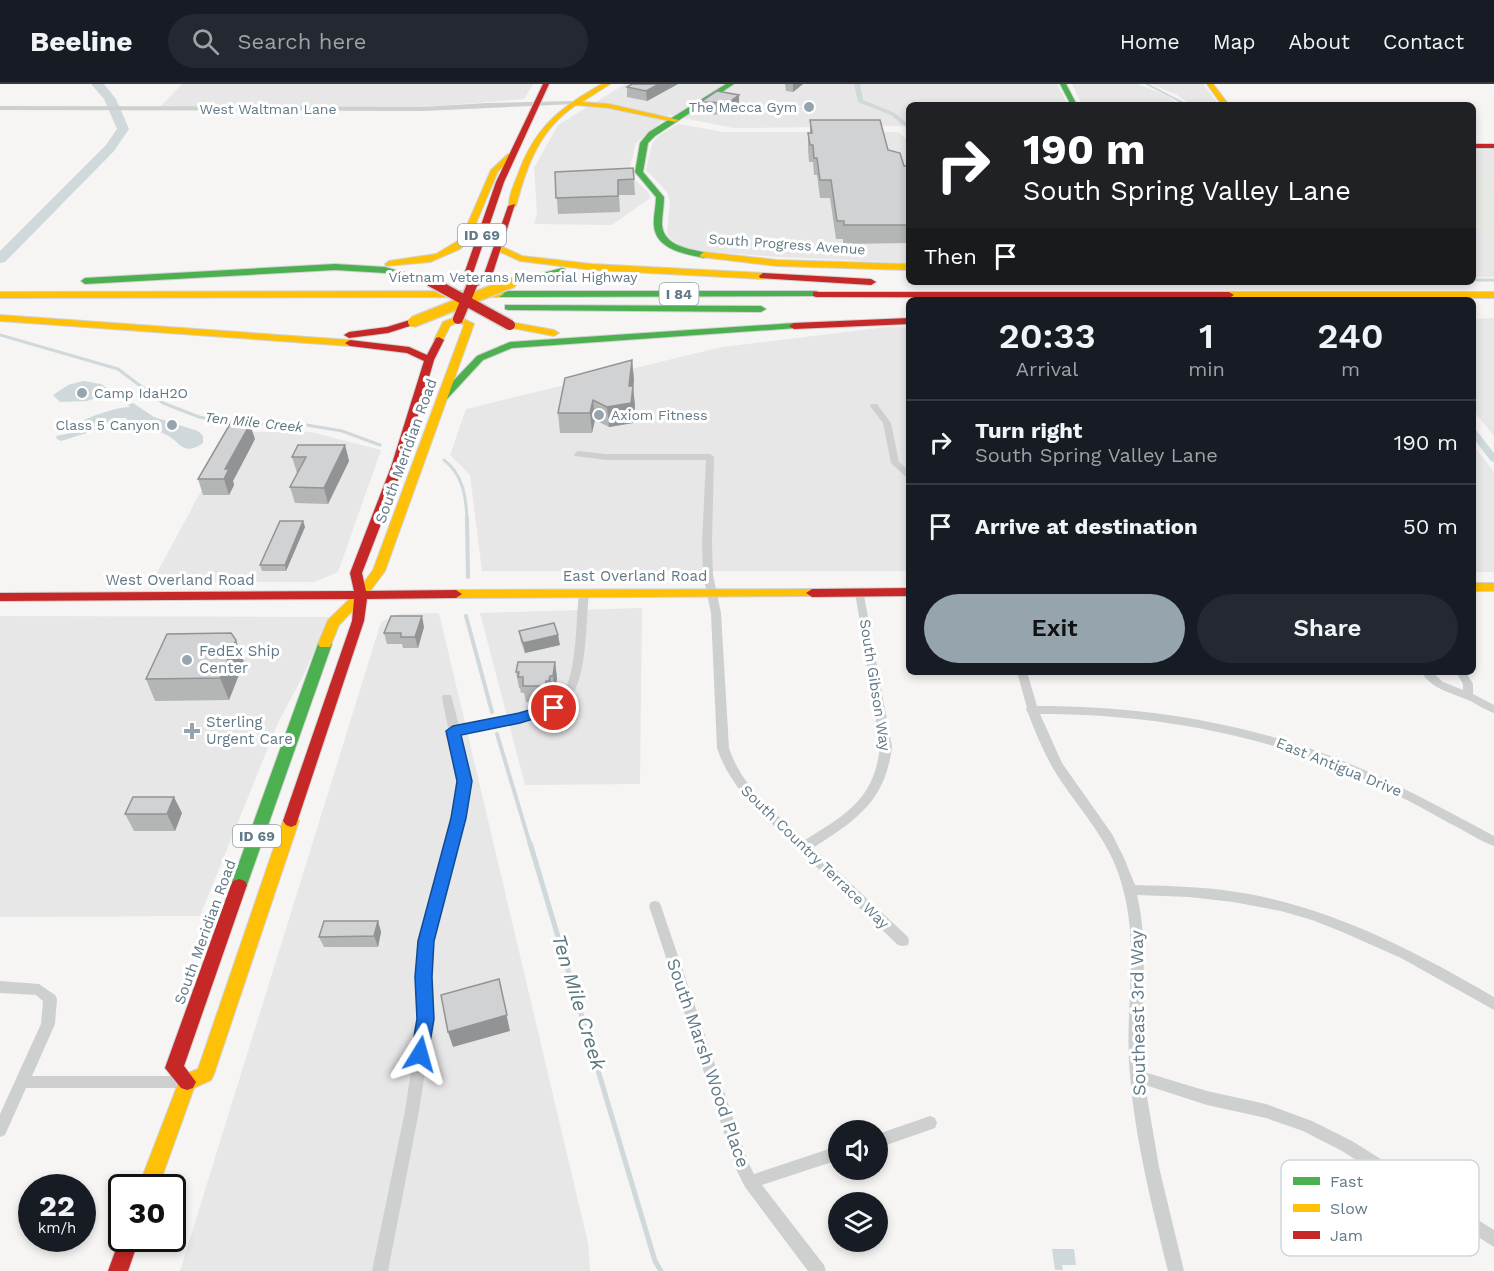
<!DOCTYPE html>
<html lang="en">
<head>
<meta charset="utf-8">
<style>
	body { margin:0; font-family:"Work Sans",sans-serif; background:#242831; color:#f1f3f6; height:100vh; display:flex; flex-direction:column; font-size:22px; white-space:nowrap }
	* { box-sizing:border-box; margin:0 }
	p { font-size:20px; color:#9ea1a6 }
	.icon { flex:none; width:33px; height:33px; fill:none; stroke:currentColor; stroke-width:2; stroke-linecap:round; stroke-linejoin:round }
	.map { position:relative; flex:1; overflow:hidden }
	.details { position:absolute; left:906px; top:213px; width:570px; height:378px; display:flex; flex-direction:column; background:#171b24; border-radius:9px; box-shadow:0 3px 9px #0003 }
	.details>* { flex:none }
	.banner { position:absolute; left:906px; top:18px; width:570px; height:183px; border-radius:9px; box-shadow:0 3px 9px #0003; background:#202124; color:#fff; overflow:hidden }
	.fabs { position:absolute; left:828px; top:1036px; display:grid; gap:12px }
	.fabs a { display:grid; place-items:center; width:60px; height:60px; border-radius:50%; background:#171b24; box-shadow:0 3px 9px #0003; font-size:30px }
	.speed { position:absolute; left:18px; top:1090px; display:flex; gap:12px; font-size:30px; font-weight:700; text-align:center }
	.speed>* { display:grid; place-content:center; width:78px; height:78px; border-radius:50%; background:#171b24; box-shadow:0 3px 9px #0003; line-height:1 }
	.speed small { font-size:15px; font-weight:400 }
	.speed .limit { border:3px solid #111; border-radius:9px; background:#fff; color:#111 }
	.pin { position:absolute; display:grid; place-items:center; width:51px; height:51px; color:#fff; margin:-26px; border:3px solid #fff; border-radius:50%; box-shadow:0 2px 6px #0007 }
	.me { position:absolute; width:66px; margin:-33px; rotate:8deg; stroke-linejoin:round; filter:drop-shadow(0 0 4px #0008) }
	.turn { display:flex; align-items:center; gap:21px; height:126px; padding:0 18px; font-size:27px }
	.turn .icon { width:78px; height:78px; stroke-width:2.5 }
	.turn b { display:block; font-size:42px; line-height:51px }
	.then { display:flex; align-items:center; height:57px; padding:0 18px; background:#0003; gap:12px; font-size:22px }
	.eta { display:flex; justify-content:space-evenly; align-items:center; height:102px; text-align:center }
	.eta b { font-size:36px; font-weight:600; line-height:42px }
	.button { display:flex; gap:12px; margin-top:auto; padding:12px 18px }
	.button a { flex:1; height:69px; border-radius:36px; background:#96a4ad; color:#111; font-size:24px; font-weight:600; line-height:69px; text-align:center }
	.button a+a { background:#242831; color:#f1f3f6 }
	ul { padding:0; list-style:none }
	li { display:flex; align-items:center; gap:18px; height:84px; padding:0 18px; border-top:2px solid #363941 }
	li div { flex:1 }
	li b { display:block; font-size:22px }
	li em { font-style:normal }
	header { display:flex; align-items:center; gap:36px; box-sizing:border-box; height:84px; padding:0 30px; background:#171b24; border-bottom:2px solid #363941 }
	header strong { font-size:28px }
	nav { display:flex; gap:33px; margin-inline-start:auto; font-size:21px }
	.search { width:420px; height:54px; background:#242831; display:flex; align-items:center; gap:15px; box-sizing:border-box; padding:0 21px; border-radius:33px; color:#9ea1a6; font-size:22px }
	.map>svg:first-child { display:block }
	.built { fill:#e6e7e6 }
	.green { fill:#e6e9e1 }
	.water { fill:#cfd8da }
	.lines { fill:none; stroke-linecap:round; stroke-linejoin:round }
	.stream-far3 { stroke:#cfd8da; stroke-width:2 }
	.stream-far2 { stroke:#cfd8da; stroke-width:3 }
	.stream-far1 { stroke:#cfd8da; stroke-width:4 }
	.stream { stroke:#cfd8da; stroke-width:5 }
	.canal { fill:#cfd8da; fill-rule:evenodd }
	.river { fill:#cfd8da; fill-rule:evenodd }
	.fast-casing { stroke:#d1d2d3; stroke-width:2 }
	.slow-casing { stroke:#d1d2d3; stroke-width:2 }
	.jam-casing { stroke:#d1d2d3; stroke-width:2 }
	.street { fill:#cecfcf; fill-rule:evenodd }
	.fast { fill:#4caf50; fill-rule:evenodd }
	.slow { fill:#ffc107; fill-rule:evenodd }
	.jam { fill:#c62828; fill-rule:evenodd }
	.slow-bridge-casing { stroke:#d2d3d3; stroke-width:13; stroke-linecap:butt }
	.jam-bridge-casing { stroke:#d2d3d3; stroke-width:13; stroke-linecap:butt }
	.slow-bridge { stroke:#ffc107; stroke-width:10 }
	.jam-bridge { stroke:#c62828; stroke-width:10 }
	.wall { fill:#b4b5b5 }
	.shaded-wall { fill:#929394 }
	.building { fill:#d1d2d3; stroke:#929394; stroke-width:1.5 }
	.route { fill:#1a73e8; stroke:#114b97; stroke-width:1.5 }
	.poi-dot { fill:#96a4ad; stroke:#fff; stroke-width:2 }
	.labels { text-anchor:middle; stroke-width:6; stroke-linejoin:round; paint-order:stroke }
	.far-poi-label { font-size:14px; fill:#627987; stroke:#fff; text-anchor:end }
	.far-street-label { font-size:14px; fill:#627987; stroke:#fff }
	.shield { fill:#fff; stroke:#91a1ab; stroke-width:1.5 }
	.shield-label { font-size:14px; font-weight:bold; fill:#627987 }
	.far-water-label { font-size:14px; font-style:italic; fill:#59767c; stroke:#fff }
	.street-label { font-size:15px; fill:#627987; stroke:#fff }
	.poi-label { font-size:15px; fill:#627987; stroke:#fff; text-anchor:start }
	.near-street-label { font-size:18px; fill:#627987; stroke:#fff }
	.near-water-label { font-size:20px; font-style:italic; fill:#59767c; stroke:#fff }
	.key { fill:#fff; stroke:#d0d7db; stroke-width:1.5 }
	.key-label { font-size:16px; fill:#627987 }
</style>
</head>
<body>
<header>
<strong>Beeline</strong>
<div class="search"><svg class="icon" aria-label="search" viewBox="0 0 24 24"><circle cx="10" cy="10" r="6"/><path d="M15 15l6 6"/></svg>Search here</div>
<nav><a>Home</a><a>Map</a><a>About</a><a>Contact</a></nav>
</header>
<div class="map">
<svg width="1494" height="1187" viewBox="0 0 1494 1187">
	<rect width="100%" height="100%" fill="#f6f5f3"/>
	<path class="built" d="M182 0H533L524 15 425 23H160Z
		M625 0H1057L1068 21H909V42L733 44 669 31 636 59 630 83 632 93 648 108 650 114 612 141 534 140 537 129 534 84 558 41Z
		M1072 0H1138L1167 12 1179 21H1082Z
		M1151 0H1203L1219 21H1192L1177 11Z
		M678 40 724 48H898L909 58V179L778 173 701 167 683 162 671 155 667 149 670 118 667 108 646 86 652 60 657 53Z
		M1494 65V193H1473V66Z
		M1494 234V352L1473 326V235Z
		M887 243H909V487H482L470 391 450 371 466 325 722 263Z
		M233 348H311L381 366 338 488 314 498H152Z
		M1473 361 1494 388V488H1473Z
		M642 524 640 700 525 701 480 529Z
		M439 529 588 1159 590 1187H180L381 538 399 530Z
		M0 532 330 533 304 590 278 639 200 832 0 833Z"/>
	<path class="green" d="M1473 87 1494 106V145H1473Z"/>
	<path class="water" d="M83 297 101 300 108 305 99 313 87 317 60 318 53 311 68 301Z
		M133 319 154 333 198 347 203 352V359C181 374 180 356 165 350 156 345 139 349 132 342 129 340 128 336 126 334H116L90 348 61 357 57 355 56 352 82 347 85 344 83 342 84 336C98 330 114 324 130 323L128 321Z
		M1052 1165H1074L1076 1181H1062L1063 1186H1055Z"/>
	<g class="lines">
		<path class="stream-far3" d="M1147 0 1187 21"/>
		<path class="stream-far2" d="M1473 196H1494
			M0 251 118 285 163 319 199 333 241 340H301L342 347 380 361
			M444 376C463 390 466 413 467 435"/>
		<path class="stream-far1" d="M467 434 468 493
			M466 532 492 628
			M497 650 530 760"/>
		<path class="stream" d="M530 759 655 1177 661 1187"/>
		<path class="canal" d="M854 0H860L863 16 895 29 909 41V46L891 31 858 18Z
			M1473 345 1476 346 1494 369V378L1491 377 1473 354Z"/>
		<path class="river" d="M91 0H104L116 15 129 45 114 67 5 178 0 179V167L106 61 117 45 104 15Z"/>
		<defs>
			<path id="fast" d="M726 0H734L655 52 648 59 643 88 664 113C664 122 662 132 662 141 664 163 691 165 707 169L708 171 704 174C686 170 656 166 654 142 653 133 656 123 656 113L635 88 640 59 649 48Z
				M1060 0H1066L1077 21H1071Z
				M335 180 385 183 434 197 430 200 385 189 335 186 85 200 81 197 85 194Z
				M562 184 565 185V189L513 201 508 198Z
				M816 207 819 208V212L499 213 494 210 499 207Z
				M505 221 761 222 766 225 761 228 508 226 505 225Z
				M794 239 797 240V244L512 264 483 276 447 315H439L438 313 477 272 510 258Z
				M325 556 332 560 247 801 245 805 239 807 233 805 231 801 318 560Z"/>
			<path id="slow" d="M602 0H610L582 18 609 20 679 36 675 38 609 24 576 21C539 46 527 81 516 122L509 124C508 115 513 102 517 93 534 44 559 24 602 0Z
				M1207 0H1213L1229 21H1222Z
				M508 70 515 72 498 87 469 156 460 165 430 178 386 182 385 180 389 177 436 170 461 155 491 86Z
				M499 161 522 172 592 180 763 189 767 192 763 195 592 186 520 177 496 166V162Z
				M704 168 777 176 909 180V186L777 182 701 173 700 171Z
				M0 208 499 207 504 210 499 213 0 214Z
				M1229 208H1494V214L1226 213 1224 211Z
				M0 231 350 256 355 259 350 262 0 237Z
				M458 232 474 240 385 487 365 514 339 541 330 563H320L318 560 328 536 357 508 373 486 464 241 458 238 450 242 442 258 434 256 443 238Z
				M510 238 554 246 559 249 554 252 507 243 505 241Z
				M1473 499H1494V507H1473Z
				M812 505 818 509 816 512 456 514 450 510 456 506Z
				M291 731 296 733 299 737 214 990 211 996 194 1004 158 1104H138L181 992 198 985 283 737 286 733Z"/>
			<path id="jam" d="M543 0H549L504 98 471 195 473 197 483 193 508 122 515 120 491 195 475 203H469L462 196 496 98Z
				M1473 60H1494V64H1473Z
				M763 189 871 195 876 198 871 201 760 194 759 192Z
				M813 208H1229L1234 211 1229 214 816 213 813 212Z
				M909 234V240L794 245 789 242 794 239Z
				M413 235 418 238 416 240 388 249 349 254 344 251 349 248 387 243Z
				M439 253 444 256 434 276 403 383 362 489 366 507 456 506 462 510 456 514 367 515 364 537 296 741 291 743 286 741 283 737 352 537 354 515 0 517V509L354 507 350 489 391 383 424 277 407 269 350 262 345 259 350 256 409 263 427 271 436 254Z
				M909 504V512L812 513 806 509 812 505Z
				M239 795 245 797 247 801 184 982 196 998 193 1004 187 1006 181 1004 165 984 231 801 233 797Z
				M122 1149V1155H139L128 1187H108Z"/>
		</defs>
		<use href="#fast" class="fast-casing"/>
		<use href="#slow" class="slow-casing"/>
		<use href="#jam" class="jam-casing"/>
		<path class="street" d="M573 17 575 20 423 27 0 26V22L423 23 487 19Z
			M871 320H877L891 339 899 378 909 387V394L906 393 891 379 883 339 870 322Z
			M578 367 606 370H710L714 373 712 460 713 491 721 529 729 664C742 704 776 729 805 756 847 730 874 715 880 663L855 508 860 505 863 506 892 663C885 718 856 736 813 764L908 853 909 857 908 861 903 862 898 861 802 769 799 767 797 764C766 733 731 707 717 664L711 529 703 491 702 460 706 376H606L575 372 574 370Z
			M584 506 589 509C586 537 587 584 574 608 557 639 492 644 460 650L471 697 464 734 432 857 430 893 433 935 419 1027 388 1187H372L405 1027 419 935 416 893 420 857 452 734 459 697 442 614 443 611H451L459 642C488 637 549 633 565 605 577 583 576 534 579 509Z
			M1017 588H1027L1037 622C1135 622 1232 636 1325 670 1384 692 1438 722 1494 752V762C1479 757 1464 746 1449 739 1423 724 1396 710 1368 697 1264 650 1154 630 1040 630L1062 679 1112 750 1124 774 1135 801C1173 802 1212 803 1249 810 1338 827 1417 868 1494 913V926L1401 874 1340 847 1312 836 1281 827 1233 818 1189 813 1137 811C1151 870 1138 929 1144 988L1207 1007 1266 1020 1312 1037 1352 1057 1494 1146V1163L1342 1067 1303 1047 1266 1034 1207 1021 1145 1001 1159 1083 1184 1187H1168C1151 1118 1133 1048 1129 977 1126 921 1138 864 1124 809 1113 759 1083 731 1057 691 1045 672 1036 650 1028 629L1026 626 1027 624Z
			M1421 588H1432L1443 598 1463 606V600L1456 588H1466L1473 600V610L1494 621V629C1485 626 1477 620 1468 616 1450 608 1433 606 1421 588Z
			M655 817 659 818 661 822 748 1078 754 1090 838 1062V1076L762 1101 824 1181 826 1187H808L745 1103 736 1085 649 822 651 818Z
			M0 897 39 900 55 911 57 915 55 940 32 992H183L188 993 190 998 188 1003 183 1004H26L5 1051 0 1053V1030L41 940 43 917 36 911 0 909Z
			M930 1032 935 1034 937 1039 935 1044 878 1064V1050Z"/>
		<use href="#fast" class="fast"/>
		<use href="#slow" class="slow"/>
		<use href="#jam" class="jam"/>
		<defs>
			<path id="slow-bridge" d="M413 238 513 198"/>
			<path id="jam-bridge" d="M430 197 510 241
				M458 235 472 201"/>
		</defs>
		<use href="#slow-bridge" class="slow-bridge-casing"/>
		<use href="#jam-bridge" class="jam-bridge-casing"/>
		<use href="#slow-bridge" class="slow-bridge"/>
		<use href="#jam-bridge" class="jam-bridge"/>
	</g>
	<path class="wall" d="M678 0 647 17 627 13V3Z
		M785 0H803L793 8 786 7Z
		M739 11V23L728 31 701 30V18Z
		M810 36 888 66 904 82H909V159L843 160V155H836L830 114H820L817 91H814L813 78H809L808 66V49H810Z
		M555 88 634 95 635 111H619L620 128 558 130Z
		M632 276 634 296 633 302 635 322 633 339 609 343 595 336 592 349H560L558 329Z
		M255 355 233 397 234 401 229 411H203L198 395Z
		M345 361 349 377 328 420 295 419 290 403 298 389H297L292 373Z
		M303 437 305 443 286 487H262L260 481Z
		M424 543 418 564H403L402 560H387L384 549Z
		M519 547 560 561 525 569 521 558Z
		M244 578 229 616 155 617 146 595Z
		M555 578 557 594 555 608H552V613H548L547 618H526L524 609H521L520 604H519L516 588Z
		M182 729 175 747H134L125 730Z
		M378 837 381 848 378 863H324L319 853Z"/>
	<path class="shaded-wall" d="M659 0H678L647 17 646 7Z
		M793 0H803L793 8Z
		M739 11V23L728 31V19Z
		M632 276 634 296 631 319 633 302 635 322 633 339 609 343 607 323 629 302Z
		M593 316 595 336 592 349 590 329Z
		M250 340 255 355 233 397 234 401 229 411 224 395 225 385Z
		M345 361 349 377 328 420 324 404Z
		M303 437 305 443 286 487 285 481Z
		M422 532 424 543 418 564 415 553Z
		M558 551 560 561 525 569 523 559Z
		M236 556 244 578 229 616 220 594Z
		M555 578 557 594 555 608 553 592Z
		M550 592 552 608V613L549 597Z
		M546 597 548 613 547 618 545 602Z
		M174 713 182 729 175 747 167 730Z
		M378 837 381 848 378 863 374 852Z
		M499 895 510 947 453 963 448 948Z"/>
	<path class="building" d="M632 0H659L646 7 627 3Z
		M717 7 739 11 728 19 701 18Z
		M810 36H880L888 66 900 69 904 82H909V141H844V137H837L831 96H820L817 74H814L813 61H810L808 49H812Z
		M633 84 634 95 618 96V112L556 114 555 88Z
		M632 276 629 302H633L631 319 607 323 593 316 590 329H558L565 294Z
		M230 340H250L225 385H229L224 395H198Z
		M298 361H345L324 404 290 403 306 373H292Z
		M280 437H303L285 481H260Z
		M391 532H422L415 553H401V549H384Z
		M554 539 558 551 523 559 519 547Z
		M231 549 236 556 220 594 146 595 167 550Z
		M518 578H555L553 592H550L549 597H546L545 602H523V593H518L519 588H516Z
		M133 713H174L167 730H125Z
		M324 837H378L374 852 319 853Z
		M499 895 507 931 448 948 441 911Z"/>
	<path class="route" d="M554 619 561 624 559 627 520 639 461 651 472 697 466 734 434 857 432 893 434 935 427 976 420 979 414 976 411 970 417 935 415 893 418 857 451 734 457 697 446 647 453 642 519 629Z"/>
	<g class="poi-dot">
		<circle cx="809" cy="23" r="6"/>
		<circle cx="82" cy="309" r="6"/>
		<circle cx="599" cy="331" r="6"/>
		<circle cx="172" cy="341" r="6"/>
		<circle cx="187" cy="576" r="6"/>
		<path d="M189 638h6v6h6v6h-6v6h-6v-6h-6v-6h6z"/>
	</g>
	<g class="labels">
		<g class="far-poi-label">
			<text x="797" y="28">The Mecca Gym</text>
			<text x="94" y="314" text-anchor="start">Camp IdaH2O</text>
			<text x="611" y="336" text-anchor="start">Axiom Fitness</text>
			<text x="160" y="346">Class 5 Canyon</text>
		</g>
		<g class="far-street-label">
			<text x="268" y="30">West Waltman Lane</text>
			<text transform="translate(787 160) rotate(4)" y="5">South Progress Avenue</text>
			<text x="513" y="198">Vietnam Veterans Memorial Highway</text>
		</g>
		<g class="shield">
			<rect x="458" y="140" width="48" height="22" rx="4.5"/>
			<rect x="659.5" y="199" width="39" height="22" rx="4.5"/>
			<rect x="233" y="741" width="48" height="22" rx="4.5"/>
		</g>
		<g class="shield-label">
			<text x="482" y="156">ID 69</text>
			<text x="679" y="215">I 84</text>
			<text x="257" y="757">ID 69</text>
		</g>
		<g class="far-water-label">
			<text transform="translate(254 338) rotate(6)" y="5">Ten Mile Creek</text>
		</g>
		<g class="street-label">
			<text transform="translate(406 367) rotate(-70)" y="5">South Meridian Road</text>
			<text x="635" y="497">East Overland Road</text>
			<text x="180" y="501">West Overland Road</text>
			<text transform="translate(875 601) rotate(81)" y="5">South Gibson Way</text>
			<text transform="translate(1339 683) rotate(22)" y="5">East Antigua Drive</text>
			<text transform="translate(815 773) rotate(44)" y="5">South Country Terrace Way</text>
			<text transform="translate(205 848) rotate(-70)" y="5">South Meridian Road</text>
		</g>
		<g class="poi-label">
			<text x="199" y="572">FedEx Ship<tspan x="199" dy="17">Center</tspan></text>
			<text x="206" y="643">Sterling<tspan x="206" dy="17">Urgent Care</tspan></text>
		</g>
		<g class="near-street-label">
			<text transform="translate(1138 929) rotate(-91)" y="6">Southeast 3rd Way</text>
			<text transform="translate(708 979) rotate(71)" y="6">South Marsh Wood Place</text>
		</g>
		<g class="near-water-label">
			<text transform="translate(579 918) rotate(73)" y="7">Ten Mile Creek</text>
		</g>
	</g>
	<rect x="1281" y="1076" width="198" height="96" rx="9" class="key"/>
	<rect x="1293" y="1093" width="27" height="8" fill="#4caf50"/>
	<rect x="1293" y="1120" width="27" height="8" fill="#ffc107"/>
	<rect x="1293" y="1147" width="27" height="8" fill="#c62828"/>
	<g class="key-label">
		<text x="1330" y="1103">Fast</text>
		<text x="1330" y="1130">Slow</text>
		<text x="1330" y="1157">Jam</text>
	</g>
</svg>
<div class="fabs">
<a><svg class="icon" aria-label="sound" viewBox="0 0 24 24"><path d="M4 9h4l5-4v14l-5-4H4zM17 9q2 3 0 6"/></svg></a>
<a><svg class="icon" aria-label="layers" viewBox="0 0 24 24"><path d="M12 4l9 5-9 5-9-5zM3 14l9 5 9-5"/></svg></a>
</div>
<div class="speed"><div>22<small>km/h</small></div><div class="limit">30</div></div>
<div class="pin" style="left:554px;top:624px;background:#d93025"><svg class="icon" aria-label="arrive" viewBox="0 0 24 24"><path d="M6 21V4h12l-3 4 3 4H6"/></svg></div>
<svg class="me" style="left:420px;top:970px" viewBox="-20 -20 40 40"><path d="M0-17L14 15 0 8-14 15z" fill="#1a73e8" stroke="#fff" stroke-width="4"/></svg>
<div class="banner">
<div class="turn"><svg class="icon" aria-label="right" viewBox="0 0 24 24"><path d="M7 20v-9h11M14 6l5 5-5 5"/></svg><div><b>190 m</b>South Spring Valley Lane</div></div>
<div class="then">Then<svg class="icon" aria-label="arrive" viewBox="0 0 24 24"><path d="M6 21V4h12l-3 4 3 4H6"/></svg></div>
</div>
<section class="details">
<div class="eta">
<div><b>20:33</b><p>Arrival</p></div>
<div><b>1</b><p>min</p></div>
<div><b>240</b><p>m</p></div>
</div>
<ul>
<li><svg class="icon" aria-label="right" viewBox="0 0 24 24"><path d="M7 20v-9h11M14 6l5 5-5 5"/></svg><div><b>Turn right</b><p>South Spring Valley Lane</p></div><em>190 m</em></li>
<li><svg class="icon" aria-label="arrive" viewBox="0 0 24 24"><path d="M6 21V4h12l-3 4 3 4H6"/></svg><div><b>Arrive at destination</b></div><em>50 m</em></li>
</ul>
<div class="button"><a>Exit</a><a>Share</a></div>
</section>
</div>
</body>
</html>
